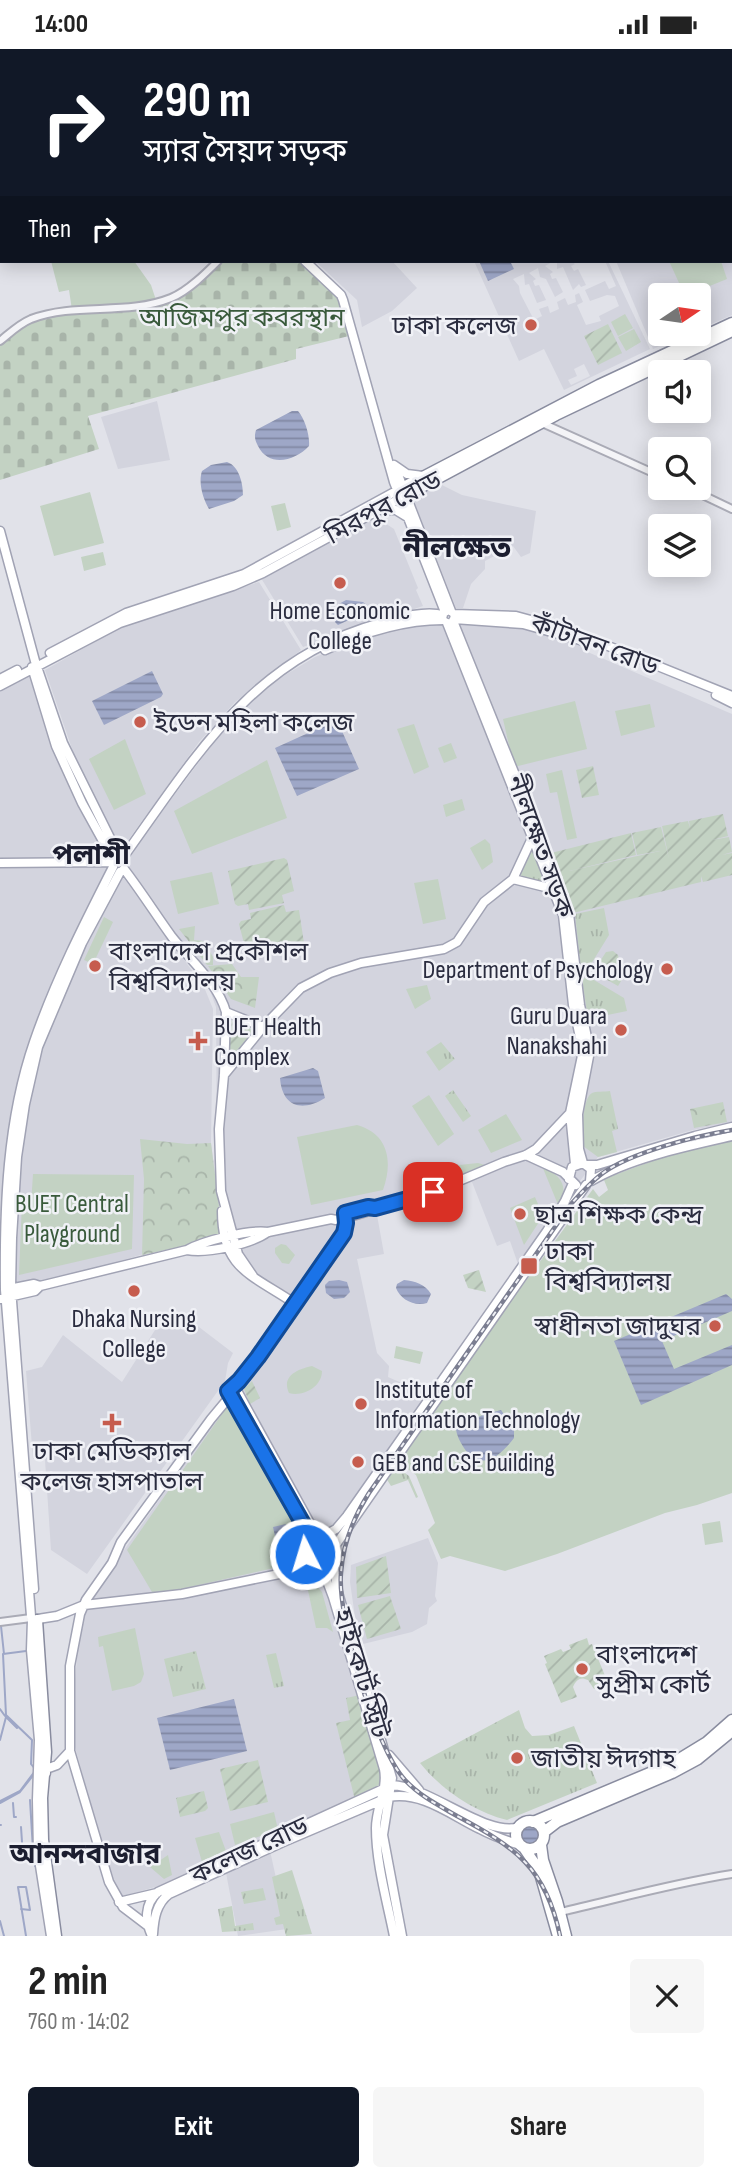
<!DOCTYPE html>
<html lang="en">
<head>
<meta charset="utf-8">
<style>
	body { margin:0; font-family:"Sofia Sans Condensed","Noto Sans Bengali",sans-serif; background:#f6f6f6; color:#222; height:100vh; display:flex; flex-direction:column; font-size:26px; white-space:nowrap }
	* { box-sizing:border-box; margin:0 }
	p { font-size:23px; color:#767676 }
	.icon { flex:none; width:38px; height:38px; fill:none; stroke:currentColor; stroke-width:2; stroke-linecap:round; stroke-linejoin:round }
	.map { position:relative; height:1887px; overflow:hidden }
	.drawer { display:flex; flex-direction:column; background:#fff; flex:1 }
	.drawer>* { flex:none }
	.banner { position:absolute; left:0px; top:0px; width:733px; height:214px; box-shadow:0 4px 18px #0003; background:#111827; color:#fff; overflow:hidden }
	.needle { width:46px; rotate:77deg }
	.tools { position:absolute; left:648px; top:234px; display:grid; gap:14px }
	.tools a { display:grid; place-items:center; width:63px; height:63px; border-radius:7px; background:#fff; box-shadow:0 4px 18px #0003; font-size:35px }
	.pin { position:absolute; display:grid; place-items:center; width:60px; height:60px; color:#fff; margin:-30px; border-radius:14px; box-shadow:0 4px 10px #0006 }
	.me { position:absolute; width:77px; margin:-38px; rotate:355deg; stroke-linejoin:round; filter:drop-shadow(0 0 5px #0008) }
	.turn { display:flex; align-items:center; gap:24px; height:147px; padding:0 28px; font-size:32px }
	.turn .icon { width:91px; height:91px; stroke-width:2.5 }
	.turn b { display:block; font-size:49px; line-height:60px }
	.then { display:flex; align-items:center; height:66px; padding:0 28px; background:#0003; gap:14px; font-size:26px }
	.round { display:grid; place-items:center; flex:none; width:74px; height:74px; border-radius:7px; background:#f6f6f6 }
	.head { display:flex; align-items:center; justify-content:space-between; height:119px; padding:0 28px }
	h1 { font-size:42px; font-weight:700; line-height:52px }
	.primary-button { display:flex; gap:14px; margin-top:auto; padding:14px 28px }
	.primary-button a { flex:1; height:80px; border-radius:7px; background:#111827; color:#fff; font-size:28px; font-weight:700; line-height:80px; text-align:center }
	.primary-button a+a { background:#f6f6f6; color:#222 }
	.status { display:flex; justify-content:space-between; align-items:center; height:49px; padding:0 35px; background:#fff; direction:ltr }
	.status svg { height:19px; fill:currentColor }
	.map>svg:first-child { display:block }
	.built { fill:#d3d4de; fill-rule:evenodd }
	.grass { fill:url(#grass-tufts) }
	.forest { fill:url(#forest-crowns) }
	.cemetery { fill:url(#cemetery-stones) }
	.park { fill:#c3d2c3 }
	.garden { fill:url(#garden-furrows) }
	.water { fill:url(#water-rules) }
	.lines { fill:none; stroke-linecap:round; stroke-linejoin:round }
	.stream { stroke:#9ea7c7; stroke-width:2 }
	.minor-casing { stroke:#aaabb6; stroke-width:10 }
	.major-casing { stroke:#a1a3b4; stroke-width:11 }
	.highway-casing { stroke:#898c9f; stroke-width:13 }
	.minor { stroke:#f4f4f7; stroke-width:6 }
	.major { stroke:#fff; stroke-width:8 }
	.highway { stroke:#fff; stroke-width:10 }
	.rail-casing { stroke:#7b7e91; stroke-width:4.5 }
	.rail { stroke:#f0f1f6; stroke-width:2; stroke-dasharray:5; stroke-linecap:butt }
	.route-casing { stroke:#114b97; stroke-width:18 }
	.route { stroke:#1a73e8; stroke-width:12 }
	.poi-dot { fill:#c65c4e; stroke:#f0f1f6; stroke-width:2.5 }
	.labels { text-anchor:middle; stroke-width:5; stroke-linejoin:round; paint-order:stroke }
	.park-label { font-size:26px; fill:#395a3b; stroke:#f0f1f6 }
	.poi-label { font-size:26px; fill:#2a2c3f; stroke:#f0f1f6; text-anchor:start }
	.street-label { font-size:26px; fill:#2a2c3f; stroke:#f0f1f6 }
	.neighbourhood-label { font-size:28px; font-weight:bold; fill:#1c1e30; stroke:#f0f1f6 }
	.quarter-label { font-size:30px; font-weight:bold; fill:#1c1e30; stroke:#f0f1f6 }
</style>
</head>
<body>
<div class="status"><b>14:00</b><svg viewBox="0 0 49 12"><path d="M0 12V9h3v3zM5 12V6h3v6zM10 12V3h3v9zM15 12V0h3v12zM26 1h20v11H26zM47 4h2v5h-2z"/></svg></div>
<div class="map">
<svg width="732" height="1887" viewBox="0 0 732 1887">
	<defs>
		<pattern id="grass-tufts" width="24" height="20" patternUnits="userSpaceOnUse" patternTransform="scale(1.75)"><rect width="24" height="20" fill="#c3d2c3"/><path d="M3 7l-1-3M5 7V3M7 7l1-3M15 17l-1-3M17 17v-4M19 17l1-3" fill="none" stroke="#a8b4a9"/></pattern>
		<pattern id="forest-crowns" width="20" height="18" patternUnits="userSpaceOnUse" patternTransform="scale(1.75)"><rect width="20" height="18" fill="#c3d2c3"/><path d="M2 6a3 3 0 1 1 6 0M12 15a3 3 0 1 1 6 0" fill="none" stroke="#a8b4a9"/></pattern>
		<pattern id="cemetery-stones" width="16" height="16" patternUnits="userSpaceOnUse" patternTransform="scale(1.75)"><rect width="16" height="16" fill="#c3d2c3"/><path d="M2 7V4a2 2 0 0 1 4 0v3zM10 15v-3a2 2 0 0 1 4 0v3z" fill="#a8b4a9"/></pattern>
		<pattern id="garden-furrows" width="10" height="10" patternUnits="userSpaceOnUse" patternTransform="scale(1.75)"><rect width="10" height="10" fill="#c3d2c3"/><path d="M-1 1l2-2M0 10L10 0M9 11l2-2" fill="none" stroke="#a8b4a9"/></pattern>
		<pattern id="water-rules" width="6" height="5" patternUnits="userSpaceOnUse" patternTransform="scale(1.75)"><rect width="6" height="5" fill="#9ea7c7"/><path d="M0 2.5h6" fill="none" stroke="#8188a3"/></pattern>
	</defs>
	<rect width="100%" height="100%" fill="#e1e2e9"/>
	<path class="built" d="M732 145V266L698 281V247H660V285H687L653 300 616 212H732Z
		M315 212H392L417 239 392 262 362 278 357 251Z
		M474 212H554L545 217 553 223 550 225 552 230 556 229 563 243 555 248 546 230 540 228 538 219 529 224 536 230 533 232 535 237 539 236 546 251 537 254 529 235 525 236 524 225 513 230 519 237 520 244 534 271 542 267 539 260 548 257 550 264 559 260 557 253 565 249 568 256 576 253 575 246 579 244 583 253 577 256 586 276 601 272 599 267 619 257 615 247 607 246 590 252 585 241 605 232 609 240 616 237 605 212H608L650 300 564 341 544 300 519 312ZM584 315 590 327 571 336 568 331 577 327 574 320Z
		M557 212H571L575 215 571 217 574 222 578 220 586 236 581 238 579 235 573 241 563 218 557 220Z
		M157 352 170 411 118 420 101 368Z
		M440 435 462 446 536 462 530 504 521 508 513 497 485 512V520L471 535 463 559H456L414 452 419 446Z
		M374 467 394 480 418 539 416 541 423 557 303 598 261 529Z
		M259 533 301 601 235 653 199 693 121 801 81 726 45 621 125 576Z
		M462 572 536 579 585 595 583 601 732 665V1073L693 1081 598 1108 518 1215 510 1192 497 1197 472 1133 377 1166 384 1205 357 1210 377 1304 389 1317 388 1328 429 1346 335 1476 328 1492 325 1523 383 1731 381 1738 305 1773 264 1787 271 1806 287 1880 238 1887 223 1808 169 1834 120 1848 113 1835 75 1698 74 1643 78 1597 84 1558 188 1410 235 1333 288 1257 237 1214 227 1187 217 1107 216 958 208 936 120 818 236 664 267 637 315 608 381 583 433 574Z
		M29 625 56 692 113 818 127 833 204 938 213 960 211 1094 223 1189 151 1203 64 1228 11 1238 9 1168 0 1167V640Z
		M178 1262 233 1304 228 1314 225 1332 87 1525 51 1501 45 1411 33 1410 26 1322 42 1318 63 1286 122 1333 155 1281 167 1278Z
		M428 1489 438 1514 435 1547 437 1552 429 1559 427 1575 412 1583 363 1595 355 1568 350 1533 351 1516Z"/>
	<path class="grass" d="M532 797 550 836 518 827 523 821Z
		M604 859 609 886 588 920 581 921 575 865Z
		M589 928 624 949 627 962 588 970 582 930Z
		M441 993 455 1010 439 1022 426 1003Z
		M453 1041 471 1067 463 1073 445 1047Z
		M610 1042 618 1080 612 1082 617 1103 598 1108 583 1097C582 1086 582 1049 592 1044 595 1042 605 1043 610 1042Z
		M396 1297 423 1303 420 1315 394 1309Z
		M394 1416 409 1427 418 1448 416 1449 408 1431 391 1437 386 1429Z
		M196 1602 206 1640 173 1648 164 1610Z
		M276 1604 284 1637 274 1639 266 1606Z
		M519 1661 525 1679 532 1687 549 1686 574 1677 597 1734 507 1771C474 1763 441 1740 420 1714Z
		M292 1821 312 1885 286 1887 283 1875 276 1876 274 1869 280 1867 272 1828Z
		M263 1839 266 1851 244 1855 241 1843Z
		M232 1857 235 1877 253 1874 254 1881 222 1883 218 1860Z"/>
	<path class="forest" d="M195 877 194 891 204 892 213 908V916H207L179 880Z
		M232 915 241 928H259L255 959 231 950 208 917Z
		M723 1053 727 1073 694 1079 690 1060Z
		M140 1090 187 1095 211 1094 223 1189 142 1206 144 1130Z"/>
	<path class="cemetery" d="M222 212H302L332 240 338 250 349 287 296 300V310L88 367 99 400 0 431V295C10 287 20 277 31 273 78 255 131 273 176 250 192 242 208 224 222 212Z"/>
	<path class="park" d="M51 212H134L151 236 156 251 141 255 72 261 69 241 59 243Z
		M669 212H721L727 230 685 247Z
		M625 265 633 279 618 287 611 273Z
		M634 280 641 293 626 302 618 288Z
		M90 443 104 494 54 507 40 457Z
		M285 454 291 478 277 482 271 457Z
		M103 503 106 516 84 522 81 508Z
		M575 652 587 700 514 718 503 670Z
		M650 655 655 678 621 687 615 662Z
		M414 675 429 718 414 725 397 680Z
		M125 690 146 745 114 761 89 710Z
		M451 694 457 709 444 714 438 699Z
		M267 711 287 769 192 805 174 762Z
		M562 721 577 789 567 791 557 743 550 744 546 725Z
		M462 750 465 761 446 768 443 756Z
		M485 790 490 795 493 813 482 821 470 799Z
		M212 823 219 855 178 865 170 832Z
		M438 830 446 870 423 875 414 834Z
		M104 868 113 873 93 915 84 911Z
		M453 913 459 922 445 932 438 925 447 914Z
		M427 936 431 950 415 960 406 940Z
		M429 1046 454 1085 438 1097 412 1057Z
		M506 1065 522 1091 491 1104 478 1081Z
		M357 1076C389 1085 393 1113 383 1141L311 1156 297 1088Z
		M732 1090V1444L697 1456 665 1464 557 1505 505 1522 450 1507 441 1510 428 1481 435 1474 416 1426 398 1413 433 1359 593 1140 599 1148 608 1141 604 1131 606 1129 658 1110Z
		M478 1114 485 1116 456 1128 450 1117Z
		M542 1117C562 1127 569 1137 559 1158Z
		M33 1125 134 1126 132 1200 19 1226 22 1153 31 1155Z
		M535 1148 543 1167 524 1196 510 1159Z
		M281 1195 286 1196 295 1206 289 1215 282 1214 275 1204V1199Z
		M312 1317 322 1322C322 1338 303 1348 289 1344 281 1327 298 1320 312 1317Z
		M231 1352C245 1378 304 1470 304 1494 304 1501 301 1507 296 1514L172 1542 152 1543 127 1501Z
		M720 1472 723 1493 705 1496 702 1475Z
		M311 1531 322 1543 333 1583 327 1579H316L306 1532Z
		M135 1579 144 1625 141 1633 134 1637 112 1642 103 1597 99 1598 98 1588Z
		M274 1763 278 1781 235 1796 230 1775Z
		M219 1783 226 1802 202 1813 195 1789Z
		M168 1806 172 1826 164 1830 150 1818Z"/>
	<path class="garden" d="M608 275 622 304 598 316 584 287Z
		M593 717 599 746 582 749 576 721Z
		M723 765 728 787 712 791 729 788 732 803 722 806 732 804V826L703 833 701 827V833L569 865 547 805 631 784 636 806 569 822 660 802 637 806 632 784 661 778 669 810 662 777 688 772 690 779 689 772Z
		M284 809 287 811 294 842 282 846 284 854 249 861 248 855 238 857 235 855 228 822Z
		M284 856 286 863 299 861 304 894 247 906 239 875 241 872 251 870 250 864Z
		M613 902 618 906 623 929 618 937 593 923 606 903Z
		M229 970 253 981 227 1017Z
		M479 1221 486 1243 468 1239 463 1226Z
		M252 1332 260 1349 250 1355 244 1340Z
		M386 1507 391 1544 357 1549 356 1518Z
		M390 1547 401 1580 367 1590 358 1556Z
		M587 1589 589 1596 592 1595 608 1634 594 1640 588 1631C580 1627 576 1631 573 1638L577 1648 561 1654 545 1615 547 1614 544 1607 561 1600 563 1603 571 1600 569 1596Z
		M360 1646 382 1727 377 1740 355 1751 336 1674 350 1671 346 1649Z
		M258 1711 268 1753 230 1762 220 1720Z
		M204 1742 208 1759 205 1762 180 1768 176 1749Z"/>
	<path class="water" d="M479 212H510L514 220 488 232Z
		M292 362H298C305 370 310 387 309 397 295 412 269 419 258 397 255 391 254 388 256 381Z
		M227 413C239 417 243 434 243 446L234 452 209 460C203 450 198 434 202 422L211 416Z
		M346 551 363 553 368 557V562L338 576 335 573 336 567 332 565 337 556Z
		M152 622 163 645 161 648 104 676 92 652Z
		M337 671 359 720 297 747 275 699Z
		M313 1019 318 1022 325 1049C301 1064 282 1057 280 1029Z
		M339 1231 347 1233 350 1243 344 1249 334 1250 326 1244 325 1236 329 1232Z
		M404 1231C415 1232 425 1235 431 1245L427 1254C414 1258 400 1250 396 1239L397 1235Z
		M726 1245 732 1250V1262L662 1292 674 1320 732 1296V1316L641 1356 614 1292Z
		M501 1361 514 1380V1389C500 1407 481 1424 464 1399 460 1392 456 1386 456 1378L483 1366Z
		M286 1475 292 1507 280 1510 273 1478Z
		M234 1650 247 1702 170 1721 157 1669Z
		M520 1786a10 10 0 1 1 20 0a10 10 0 1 1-20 0Z"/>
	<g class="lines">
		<path class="stream" d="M1 1577 4 1605
			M26 1602 3 1605 6 1666 32 1691 31 1715 35 1720
			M0 1660 5 1667
			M0 1691 6 1668 17 1679
			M30 1751 33 1801
			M0 1752 20 1742 35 1722
			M0 1754 20 1743 35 1724
			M13 1754 14 1768H16
			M0 1776H1
			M21 1778 23 1808
			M24 1802 33 1801 35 1817
			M21 1860 30 1861 26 1838H18L26 1887
			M0 1872 4 1887"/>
		<defs>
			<path id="minor" d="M392 2 394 0
				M398 2 401 0
				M0 28 2 27
				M0 292C10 284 19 275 31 270 76 253 126 267 171 249 188 242 206 224 218 212
				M542 374 660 427
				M688 439 732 460
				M0 1573 31 1569
				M560 1863C617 1850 674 1834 732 1825"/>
			<path id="major" d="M305 212 341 246 343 251 394 433 445 563
				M394 416 407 425 423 427
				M395 418 451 562
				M382 461H396L409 469
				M0 482 35 612 63 694 120 809
				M454 565 516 567 571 582 732 647
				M454 570 523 575 587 593
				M453 572 555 825 569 865 580 956 590 1002 578 1065 579 1100 583 1114
				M447 574 563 866 573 956 583 1002 570 1064 575 1115
				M325 601C362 584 402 571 443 571
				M50 604 126 564 244 525 398 441
				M32 618 56 697 82 754 114 812
				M0 630 17 621
				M0 637 120 574 233 537 263 524 401 449
				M716 646 732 654
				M122 810C194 710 252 609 380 574 398 569 424 561 443 566
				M0 814 113 813
				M124 820C141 842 156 866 172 888 190 911 218 934 226 963L224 1026 219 1080 221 1142 238 1205 253 1227
				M513 830 545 838 556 845
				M226 963 263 978
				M224 1026 263 978 301 939 330 924 361 914 444 900 457 893 484 853 513 830 533 787
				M526 1106 563 1123 576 1136
				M588 1116H597L695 1087 732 1078
				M569 1130 572 1118 583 1114 591 1120 590 1132
				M591 1132C630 1109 688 1097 732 1087
				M222 1162C222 1220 251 1225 294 1254
				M187 1201C207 1205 251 1195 268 1183L331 1170 336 1171 346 1169 433 1143 504 1113 526 1106 536 1100 570 1064H574
				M9 1240 34 1235 40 1237
				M0 1250 35 1242 40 1237 187 1201C203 1192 250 1180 268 1183
				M235 1338 317 1487
				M228 1341 280 1432
				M301 1471 311 1490
				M304 1502a16 16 0 1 1 32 0a16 16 0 1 1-32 0Z
				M323 1487 336 1480 347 1467 547 1182 565 1152 573 1134
				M335 1497 586 1136
				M333 1512 337 1540 392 1729 383 1786 402 1887
				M319 1518 327 1532 333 1548 384 1720C388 1740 376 1758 376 1779 376 1814 387 1852 394 1887
				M34 1540 11 1239 12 1189 17 1108 25 1055 38 998 82 894 120 823
				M31 1567 5 1241C4 1158 7 1071 34 993 55 932 84 875 113 818
				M38 1570 57 1567 84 1556 182 1545 289 1523 302 1517 313 1516
				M32 1571 31 1601 39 1691 37 1751 38 1804 51 1887
				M389 1706 419 1741
				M46 1724V1720L57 1716 70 1702
				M119 1853 157 1844
				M148 1877 123 1858 109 1833 70 1702V1617L80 1565 86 1551 112 1514 121 1493 211 1370 236 1340 240 1330 335 1198C342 1187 349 1178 345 1164
				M153 1885C154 1870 156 1855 169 1845L281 1794 389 1748C422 1742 451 1766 480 1780 493 1787 507 1792 521 1796
				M152 1887C145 1872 144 1855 158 1843L392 1736C431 1738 487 1789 519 1778"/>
			<path id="highway" d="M398 441 599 336 732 274
				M401 449 556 366 732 282
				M37 1571 46 1703 42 1749 43 1791 56 1887
				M516 1786a14 14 0 1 1 28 0a14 14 0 1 1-28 0Z
				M533 1773 671 1715 707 1693 732 1671
				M544 1783 557 1773 672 1724 698 1710 732 1682
				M541 1796 543 1811 557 1852 566 1887
				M524 1799 539 1821 558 1887"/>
		</defs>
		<use href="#minor" class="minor-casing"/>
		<use href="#major" class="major-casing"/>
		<use href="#highway" class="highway-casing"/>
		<use href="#minor" class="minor"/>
		<use href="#major" class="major"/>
		<use href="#highway" class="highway"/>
		<defs>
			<path id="rail" d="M560 1887C546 1819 515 1798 457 1767 438 1756 420 1747 405 1731 375 1699 337 1567 341 1524 343 1494 353 1469 369 1444L571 1155C581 1144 591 1133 603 1124 632 1103 696 1087 732 1081"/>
		</defs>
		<use href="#rail" class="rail-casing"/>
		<use href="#rail" class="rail"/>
	</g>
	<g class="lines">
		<defs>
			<path id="route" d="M305 1505 306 1497 311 1490 307 1482 228 1342 239 1332 258 1308 344 1184 346 1174 345 1164 368 1158 375 1159 433 1143"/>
		</defs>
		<use href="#route" class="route-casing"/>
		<use href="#route" class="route"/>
	</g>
	<g class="poi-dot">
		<circle cx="531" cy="276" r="7"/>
		<circle cx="340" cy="534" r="7"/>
		<circle cx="140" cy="673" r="7"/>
		<circle cx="95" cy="917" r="7"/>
		<circle cx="667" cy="920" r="7"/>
		<circle cx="621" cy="981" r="7"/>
		<path d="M194.5 981.5h7v7h7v7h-7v7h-7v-7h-7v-7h7z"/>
		<circle cx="520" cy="1165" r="7"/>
		<rect x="520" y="1208" width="18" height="18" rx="3.5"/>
		<circle cx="134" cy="1242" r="7"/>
		<circle cx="715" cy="1277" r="7"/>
		<circle cx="361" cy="1355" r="7"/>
		<path d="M108.5 1363.5h7v7h7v7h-7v7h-7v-7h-7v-7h7z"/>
		<circle cx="358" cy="1413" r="7"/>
		<circle cx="582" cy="1620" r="7"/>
		<circle cx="517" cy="1709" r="7"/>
	</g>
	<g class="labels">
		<g class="park-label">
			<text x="242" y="277">আজিমপুর কবরস্থান</text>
			<text x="72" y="1163">BUET Central<tspan x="72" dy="30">Playground</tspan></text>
		</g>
		<g class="poi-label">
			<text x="517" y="285" text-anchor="end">ঢাকা কলেজ</text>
			<text x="340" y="570" text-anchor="middle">Home Economic<tspan x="340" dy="30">College</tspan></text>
			<text x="154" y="682">ইডেন মহিলা কলেজ</text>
			<text x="109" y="911">বাংলাদেশ প্রকৌশল<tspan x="109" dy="30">বিশ্ববিদ্যালয়</tspan></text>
			<text x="653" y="929" text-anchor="end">Department of Psychology</text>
			<text x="607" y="975" text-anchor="end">Guru Duara<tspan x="607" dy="30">Nanakshahi</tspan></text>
			<text x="214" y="986">BUET Health<tspan x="214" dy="30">Complex</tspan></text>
			<text x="534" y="1174">ছাত্র শিক্ষক কেন্দ্র</text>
			<text x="545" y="1211">ঢাকা<tspan x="545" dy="30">বিশ্ববিদ্যালয়</tspan></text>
			<text x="134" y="1278" text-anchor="middle">Dhaka Nursing<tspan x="134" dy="30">College</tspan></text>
			<text x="701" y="1286" text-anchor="end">স্বাধীনতা জাদুঘর</text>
			<text x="375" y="1349">Institute of<tspan x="375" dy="30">Information Technology</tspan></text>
			<text x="112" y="1411" text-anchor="middle">ঢাকা মেডিক্যাল<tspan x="112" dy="30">কলেজ হাসপাতাল</tspan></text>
			<text x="372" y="1422">GEB and CSE building</text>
			<text x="596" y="1614">বাংলাদেশ<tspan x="596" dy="30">সুপ্রীম কোর্ট</tspan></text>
			<text x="531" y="1718">জাতীয় ঈদগাহ</text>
		</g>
		<g class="street-label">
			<text transform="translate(383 458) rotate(-28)" y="9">মিরপুর রোড</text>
			<text transform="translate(595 595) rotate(20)" y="9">কাঁটাবন রোড</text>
			<text transform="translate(541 797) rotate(70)" y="9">নীলক্ষেত সড়ক</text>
			<text transform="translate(362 1624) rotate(73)" y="9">হাইকোর্ট স্ট্রিট</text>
			<text transform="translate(249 1801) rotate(-25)" y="9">কলেজ রোড</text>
		</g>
		<g class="neighbourhood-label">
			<text x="91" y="815">পলাশী</text>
			<text x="85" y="1814">আনন্দবাজার</text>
		</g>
		<g class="quarter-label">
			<text x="457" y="508">নীলক্ষেত</text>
		</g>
	</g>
</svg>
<div class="tools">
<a><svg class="needle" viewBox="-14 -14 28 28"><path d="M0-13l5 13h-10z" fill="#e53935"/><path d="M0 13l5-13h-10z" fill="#767676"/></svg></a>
<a><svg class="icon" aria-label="sound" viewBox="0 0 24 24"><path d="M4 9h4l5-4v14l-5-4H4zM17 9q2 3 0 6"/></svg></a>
<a><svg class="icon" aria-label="search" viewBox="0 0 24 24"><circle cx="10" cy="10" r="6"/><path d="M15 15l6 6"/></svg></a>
<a><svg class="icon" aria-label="layers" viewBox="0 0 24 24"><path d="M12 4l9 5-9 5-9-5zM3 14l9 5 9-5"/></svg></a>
</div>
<div class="pin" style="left:433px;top:1143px;background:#d93025"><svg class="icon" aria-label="arrive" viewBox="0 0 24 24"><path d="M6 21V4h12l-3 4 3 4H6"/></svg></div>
<svg class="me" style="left:305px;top:1505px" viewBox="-20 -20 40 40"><circle r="17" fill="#1a73e8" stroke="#fff" stroke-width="3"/><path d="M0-11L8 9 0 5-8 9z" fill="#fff"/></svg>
<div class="banner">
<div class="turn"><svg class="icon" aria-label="right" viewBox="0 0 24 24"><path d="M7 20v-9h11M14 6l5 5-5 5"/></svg><div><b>290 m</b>স্যার সৈয়দ সড়ক</div></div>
<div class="then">Then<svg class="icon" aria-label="right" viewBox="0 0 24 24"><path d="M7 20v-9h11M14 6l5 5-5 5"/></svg></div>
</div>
</div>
<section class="drawer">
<div class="head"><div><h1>2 min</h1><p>760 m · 14:02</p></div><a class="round"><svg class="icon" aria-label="close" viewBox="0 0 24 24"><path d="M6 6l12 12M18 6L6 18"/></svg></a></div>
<div class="primary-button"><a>Exit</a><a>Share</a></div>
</section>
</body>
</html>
